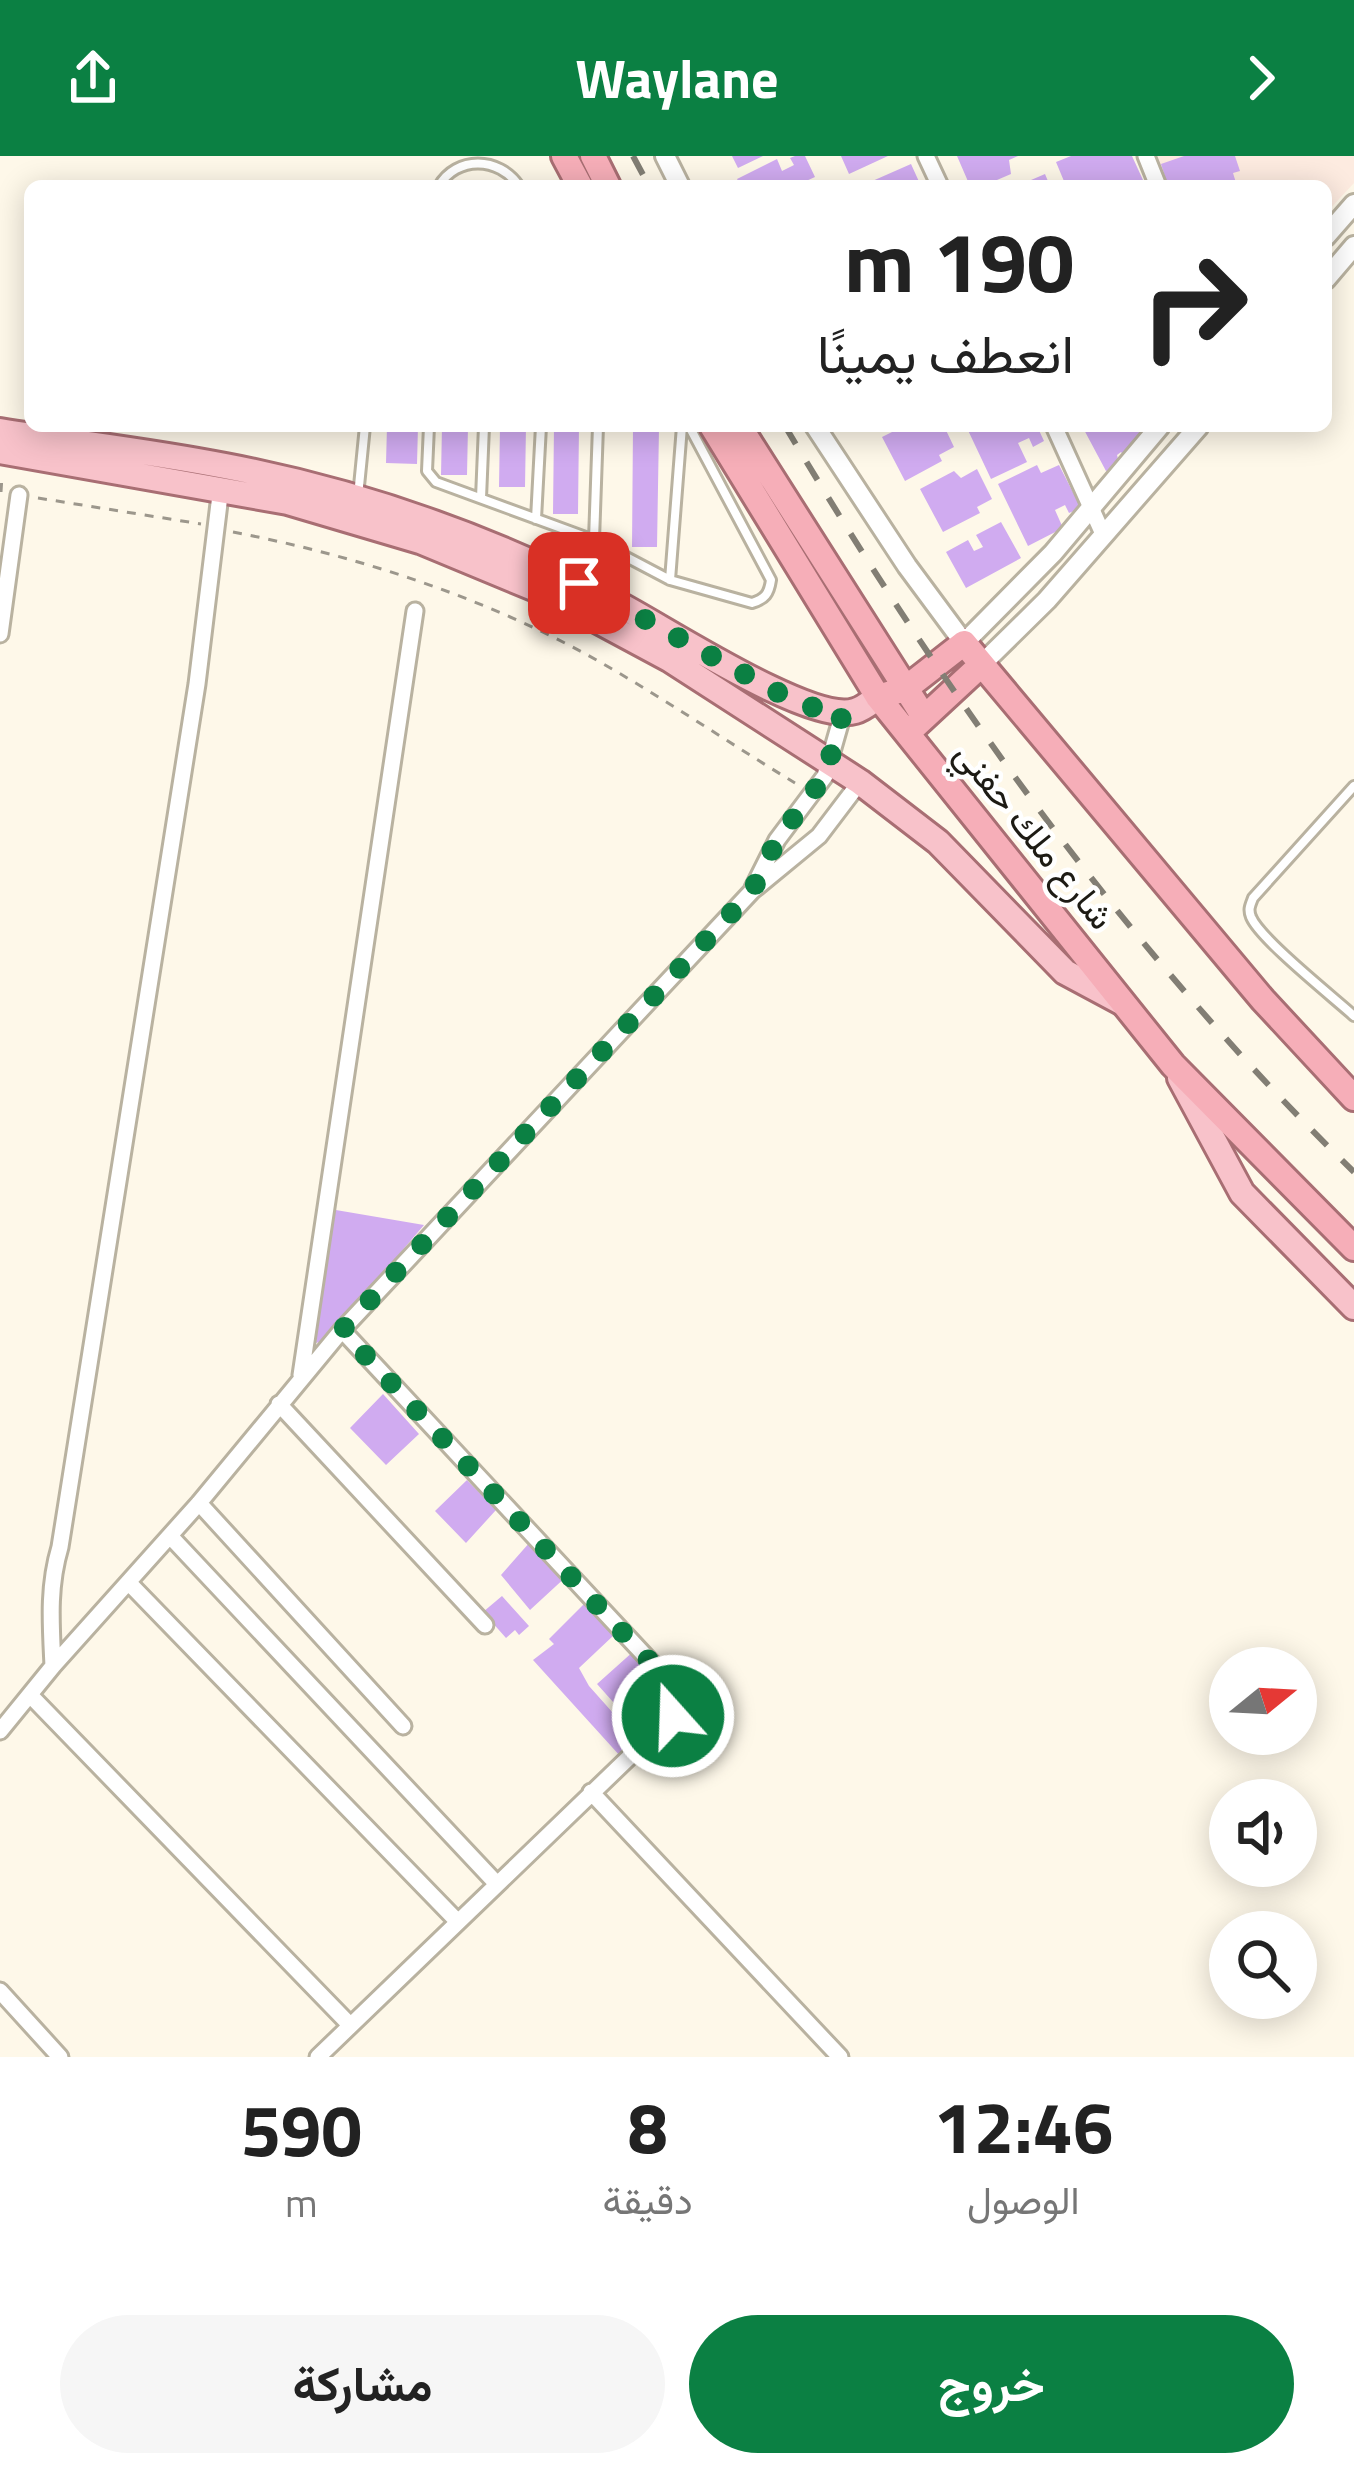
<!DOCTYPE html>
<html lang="ar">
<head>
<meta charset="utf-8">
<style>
	body { margin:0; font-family:"Titillium Web",Vazirmatn,sans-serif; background:#f6f6f6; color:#222; direction:rtl; height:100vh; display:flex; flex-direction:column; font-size:45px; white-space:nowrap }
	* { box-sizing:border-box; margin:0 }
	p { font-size:39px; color:#767676 }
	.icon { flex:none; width:66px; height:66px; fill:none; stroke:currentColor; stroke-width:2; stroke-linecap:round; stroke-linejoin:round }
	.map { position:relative; height:1901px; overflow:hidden; direction:ltr }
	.details { display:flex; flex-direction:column; background:#fff; flex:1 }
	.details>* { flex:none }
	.banner { position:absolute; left:24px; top:24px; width:1308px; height:252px; border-radius:18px; box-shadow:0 6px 30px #0003; direction:rtl; background:#fff; color:#222; overflow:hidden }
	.needle { width:78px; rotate:72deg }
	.buttons { position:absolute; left:1209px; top:1491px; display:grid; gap:24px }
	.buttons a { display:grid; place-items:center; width:108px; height:108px; border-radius:50%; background:#fff; box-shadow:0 6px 30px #0003; font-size:60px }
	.pin { position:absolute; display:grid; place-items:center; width:102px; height:102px; color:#fff; margin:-51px; border-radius:24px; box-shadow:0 6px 18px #0006 }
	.me { position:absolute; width:132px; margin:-66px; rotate:340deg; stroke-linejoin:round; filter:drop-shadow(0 0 9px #0008) }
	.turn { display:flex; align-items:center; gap:42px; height:252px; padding:0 60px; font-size:54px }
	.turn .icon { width:156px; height:156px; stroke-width:2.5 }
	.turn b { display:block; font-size:84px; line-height:102px }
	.eta { display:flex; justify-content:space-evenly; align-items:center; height:204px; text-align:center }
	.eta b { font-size:72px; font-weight:700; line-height:84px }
	.button { display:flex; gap:24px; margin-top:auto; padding:24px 60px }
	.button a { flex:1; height:138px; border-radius:72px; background:#0b8043; color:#fff; font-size:48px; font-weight:700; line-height:138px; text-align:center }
	.button a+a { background:#f6f6f6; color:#222 }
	header { display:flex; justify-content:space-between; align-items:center; height:156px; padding:0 60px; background:#0b8043; color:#fff; font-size:54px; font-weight:700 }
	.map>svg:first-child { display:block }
	.commercial { fill:#fdebe0 }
	.building { fill:#d0abf0 }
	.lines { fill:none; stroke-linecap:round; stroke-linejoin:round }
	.service-casing { stroke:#b9b2a0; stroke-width:14 }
	.minor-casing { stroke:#b9b2a0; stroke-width:21 }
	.tertiary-casing { stroke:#b9b2a0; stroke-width:24 }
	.primary-casing { stroke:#a86e73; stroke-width:30 }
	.trunk-casing { stroke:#a86e73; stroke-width:30 }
	.path { stroke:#9c978c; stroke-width:3; stroke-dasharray:9 9; stroke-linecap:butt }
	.service { stroke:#fff; stroke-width:8 }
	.minor { stroke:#fff; stroke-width:15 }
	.tertiary { stroke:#fff; stroke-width:18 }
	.primary { stroke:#f8c2ca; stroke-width:24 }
	.trunk { stroke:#f6aeb8; stroke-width:24 }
	.rail { stroke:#827e74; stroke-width:6; stroke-dasharray:21 21; stroke-linecap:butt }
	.route { stroke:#0b8043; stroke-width:21; stroke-dasharray:0 37.8 }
	.labels { text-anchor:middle; stroke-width:9; stroke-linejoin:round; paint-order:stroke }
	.street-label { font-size:36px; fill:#1d1b14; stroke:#fff }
</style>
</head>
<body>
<header><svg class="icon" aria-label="forward" viewBox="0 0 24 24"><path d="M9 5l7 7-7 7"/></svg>Waylane<svg class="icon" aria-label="share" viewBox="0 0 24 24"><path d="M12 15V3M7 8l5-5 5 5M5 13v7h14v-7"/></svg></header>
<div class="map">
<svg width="1354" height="1901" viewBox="0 0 1354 1901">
	<rect width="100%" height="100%" fill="#fef8e9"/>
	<path class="commercial" d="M1150 0H1354V27L1326 57V30H1163Z"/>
	<path class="building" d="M732 0H763L738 12Z
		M795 0H805L815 21 795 30H741L737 23 777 3 782 15 794 9 790 2Z
		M841 0H888L849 18Z
		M957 0H1018L1009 4 1011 18 983 30H970Z
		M1071 0H1132L1143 24 1128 30H1066L1056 6Z
		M1184 0H1235L1240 15 1233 17 1237 30H1168L1161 8Z
		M911 8 921 30H861Z
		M1045 18 1050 30H1034L1031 24Z
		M387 270H418L417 308 386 307Z
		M442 270H468L467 319H441Z
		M500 270H526L525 331H499Z
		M554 270H579L578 358H553Z
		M904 270H944L954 291 939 299 942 305 905 325 882 281Z
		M966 270H1037L1044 285 1033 291 1029 282 1018 287 1027 306 991 323Z
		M1082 270H1150L1125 301 1121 296 1117 299 1120 311 1106 315Z
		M633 271 659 272 657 391H632Z
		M1037 309 1041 317 1059 309 1081 352 1069 357 1065 349 1055 354 1063 372 1028 390 998 328Z
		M977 313 992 343 977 351 980 357 943 376 920 333 954 315 961 322Z
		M1001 366 1021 402 966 432 946 396 968 384 974 395 983 391 976 379Z
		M330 1053 424 1069 326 1184 316 1187Z
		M383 1238 419 1278 386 1309 350 1272Z
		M467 1324 496 1354 466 1387 435 1355Z
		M530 1386 568 1419 530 1454 501 1419Z
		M502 1440 529 1470 519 1479 515 1474 506 1482 483 1456Z
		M586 1446 614 1479 579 1512 589 1530 638 1585 621 1601 533 1504 554 1488 549 1483Z
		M635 1494 665 1528 662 1540 630 1565 597 1528Z"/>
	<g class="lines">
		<defs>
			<path id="service" d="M439 30C456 0 499 0 519 30
				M429 270 427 315 436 326 594 384 670 424 752 447C765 443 769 438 771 424L689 270
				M358 340 365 270
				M481 342 484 270
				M536 363 541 270
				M594 384 598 270
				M670 424 682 270
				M1354 630 1253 742C1250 750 1248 753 1251 761 1260 783 1333 841 1354 860"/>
			<path id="minor" d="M926 0 940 30
				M1146 0 1158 30
				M1054 270 1103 378
				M0 478 19 339
				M753 732 777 684 825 620 843 557
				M301 1219 415 455
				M279 1248 485 1469
				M199 1347 403 1570
				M171 1381 496 1727
				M130 1428 458 1766
				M53 1510C51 1468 48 1431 60 1391L197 528 221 331
				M30 1539 350 1869
				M0 1575 53 1510 199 1347 342 1174 752 735 819 680 860 626
				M591 1636 840 1901
				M0 1835 60 1901
				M318 1901 672 1560 679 1544 676 1533 342 1174"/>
			<path id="tertiary" d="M665 0 680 30
				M1326 80 1354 48
				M1326 123 1354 90
				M815 270 907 410 964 487 1053 397 1160 270
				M981 509 1047 444 1199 270"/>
			<path id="primary" d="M0 275C75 287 150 295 225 310 362 336 494 383 618 448 663 471 811 569 855 555 863 553 871 546 878 541
				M0 295 288 346 420 385 548 438 669 503 860 626 938 686 1065 816 1121 846
				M1180 922 1242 1037 1354 1151"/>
			<path id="trunk" d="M564 0 580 30
				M593 0 608 30
				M712 270 878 541 1173 909 1354 1092
				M739 270 924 561
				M878 541 905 533 964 487 1263 844 1354 942
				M913 572 981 509"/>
		</defs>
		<use href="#service" class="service-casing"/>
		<use href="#minor" class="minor-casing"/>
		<use href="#tertiary" class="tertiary-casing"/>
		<use href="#primary" class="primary-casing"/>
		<use href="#trunk" class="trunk-casing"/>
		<path class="path" d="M1 336 2 320
			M38 342 201 368
			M233 376C353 399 474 438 582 496 655 536 724 584 795 627"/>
		<use href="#service" class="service"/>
		<use href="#minor" class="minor"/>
		<use href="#tertiary" class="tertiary"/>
		<use href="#primary" class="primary"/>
		<use href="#trunk" class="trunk"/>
		<path class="rail" d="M633 0 649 30
			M785 270C944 538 1130 798 1354 1016"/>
	</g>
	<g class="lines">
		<path class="route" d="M579 427 788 542 818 553 843 556 825 620 777 684 752 735 342 1174 676 1534 678 1553 673 1560"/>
	</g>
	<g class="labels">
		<g class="street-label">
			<text transform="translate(1035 679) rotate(51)" y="13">شارع ملك حفني</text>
		</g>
	</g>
</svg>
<div class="buttons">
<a><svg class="needle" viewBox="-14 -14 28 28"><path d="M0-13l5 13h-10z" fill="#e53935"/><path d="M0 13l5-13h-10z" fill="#767676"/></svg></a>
<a><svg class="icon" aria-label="sound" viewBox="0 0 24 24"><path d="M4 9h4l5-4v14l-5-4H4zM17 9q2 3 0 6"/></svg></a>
<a><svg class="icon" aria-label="search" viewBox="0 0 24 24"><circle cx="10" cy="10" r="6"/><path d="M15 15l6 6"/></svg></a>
</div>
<div class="pin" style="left:579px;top:427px;background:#d93025"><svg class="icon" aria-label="arrive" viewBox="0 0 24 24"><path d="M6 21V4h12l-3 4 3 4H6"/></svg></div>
<svg class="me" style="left:673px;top:1560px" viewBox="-20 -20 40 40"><circle r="17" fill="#0b8043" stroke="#fff" stroke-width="3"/><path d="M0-11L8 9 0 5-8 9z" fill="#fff"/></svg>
<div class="banner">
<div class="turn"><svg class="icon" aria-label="right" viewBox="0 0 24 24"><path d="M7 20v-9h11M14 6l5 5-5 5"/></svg><div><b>190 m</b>انعطف يمينًا</div></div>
</div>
</div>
<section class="details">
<div class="eta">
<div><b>12:46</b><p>الوصول</p></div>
<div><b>8</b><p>دقيقة</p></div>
<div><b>590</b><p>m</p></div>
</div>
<div class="button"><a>خروج</a><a>مشاركة</a></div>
</section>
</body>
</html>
